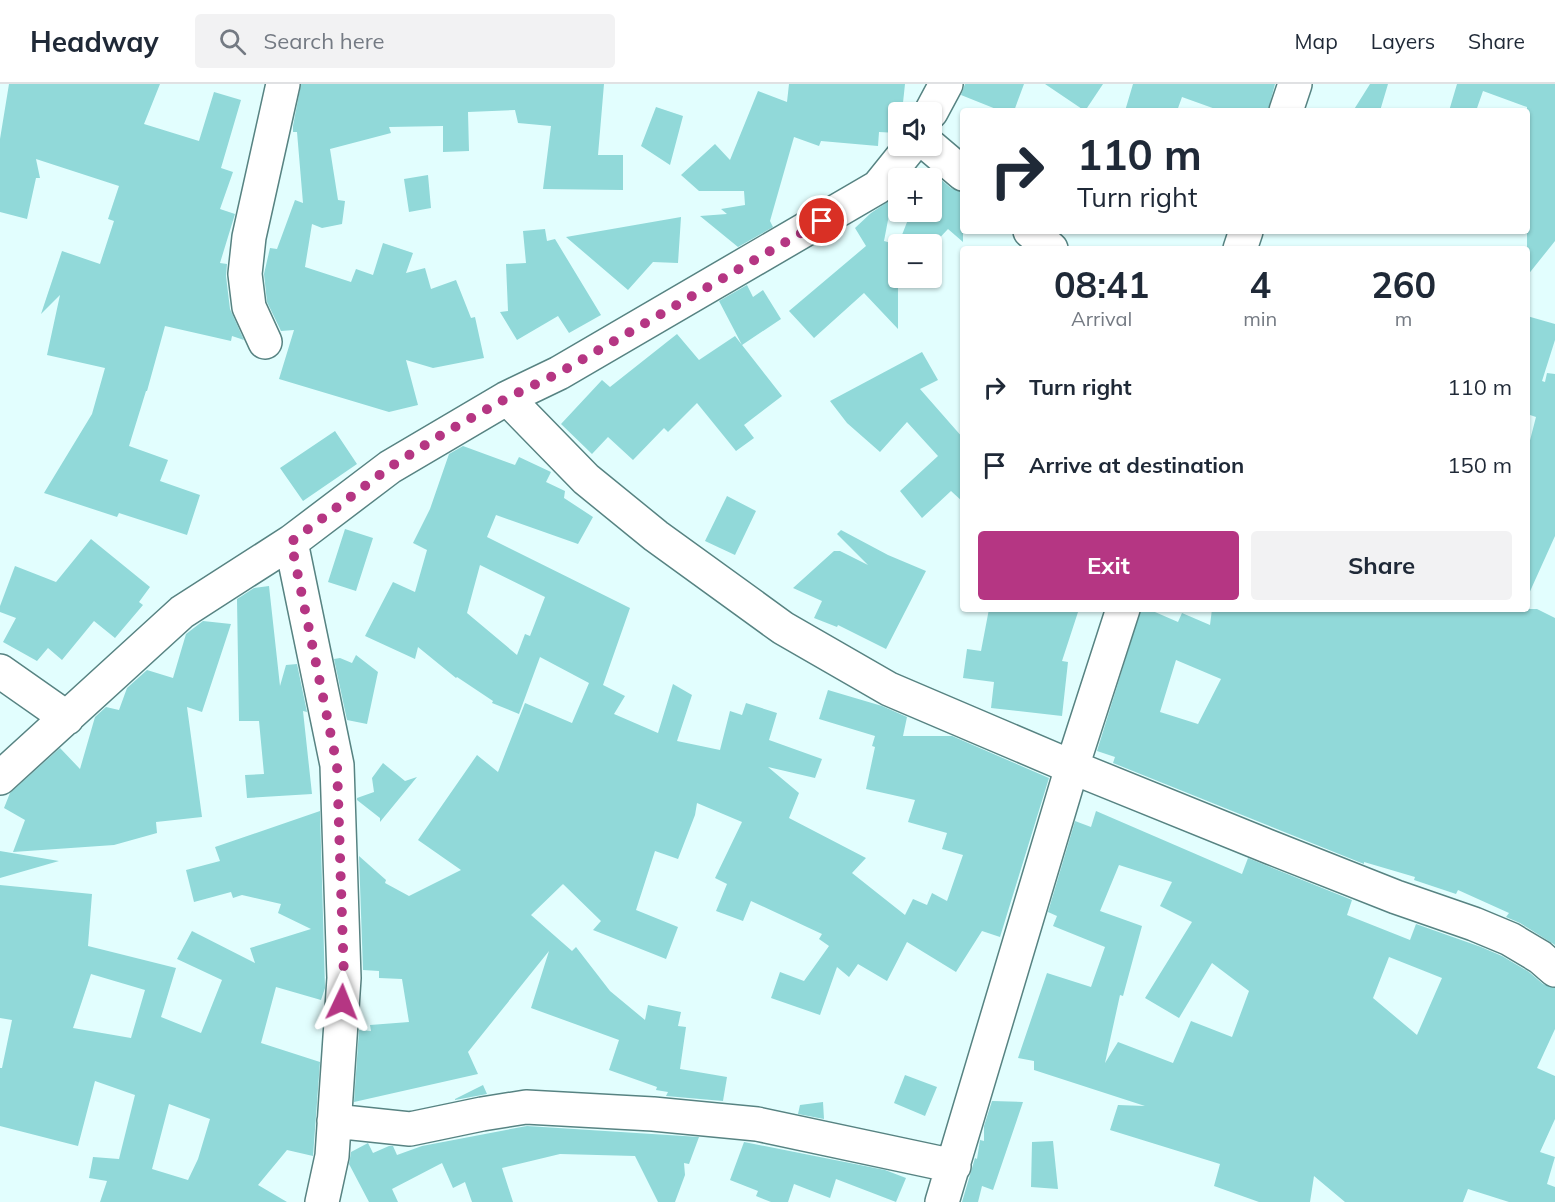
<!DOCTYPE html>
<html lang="en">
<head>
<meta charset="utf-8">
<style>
	body { margin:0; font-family:Mulish,sans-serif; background:#f2f2f3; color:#1f2937; height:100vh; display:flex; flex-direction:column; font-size:22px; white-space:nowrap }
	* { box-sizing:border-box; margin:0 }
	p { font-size:20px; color:#747a83 }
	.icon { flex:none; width:33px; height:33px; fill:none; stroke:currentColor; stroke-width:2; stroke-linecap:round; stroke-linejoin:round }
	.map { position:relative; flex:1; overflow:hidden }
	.side { position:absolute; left:960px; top:162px; width:570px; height:366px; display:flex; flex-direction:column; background:#fff; border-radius:6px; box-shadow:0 2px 4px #0004 }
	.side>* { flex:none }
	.banner { position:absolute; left:960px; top:24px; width:570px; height:126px; border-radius:6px; box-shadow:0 2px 4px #0004; background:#fff; color:#1f2937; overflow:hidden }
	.tools { position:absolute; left:888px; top:18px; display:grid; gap:12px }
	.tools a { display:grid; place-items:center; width:54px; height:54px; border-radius:6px; background:#fff; box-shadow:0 2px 4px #0004; font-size:30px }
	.pin { position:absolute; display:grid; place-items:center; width:51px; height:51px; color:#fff; margin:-26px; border:3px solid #fff; border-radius:50%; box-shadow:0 2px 6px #0007 }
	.me { position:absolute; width:66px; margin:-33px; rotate:2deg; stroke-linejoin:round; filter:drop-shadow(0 0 4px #0008) }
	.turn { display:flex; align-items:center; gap:21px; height:126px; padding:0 18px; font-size:27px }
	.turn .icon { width:78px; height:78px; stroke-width:2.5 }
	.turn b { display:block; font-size:42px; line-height:51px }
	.eta { display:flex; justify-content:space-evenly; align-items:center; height:102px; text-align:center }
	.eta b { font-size:36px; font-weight:700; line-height:42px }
	.primary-button { display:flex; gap:12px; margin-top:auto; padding:12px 18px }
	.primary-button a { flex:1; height:69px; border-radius:6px; background:#b53683; color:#fff; font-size:24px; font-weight:700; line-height:69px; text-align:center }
	.primary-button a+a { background:#f2f2f3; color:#1f2937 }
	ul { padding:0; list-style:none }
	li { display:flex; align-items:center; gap:18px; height:78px; padding:0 18px }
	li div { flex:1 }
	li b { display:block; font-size:22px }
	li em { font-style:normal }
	header { display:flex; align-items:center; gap:36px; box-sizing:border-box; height:84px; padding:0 30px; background:#fff; border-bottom:2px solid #e0e1e3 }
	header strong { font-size:28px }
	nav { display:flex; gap:33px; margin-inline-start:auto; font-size:21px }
	.search { width:420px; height:54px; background:#f2f2f3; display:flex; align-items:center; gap:15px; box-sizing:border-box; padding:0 21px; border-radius:6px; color:#747a83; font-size:22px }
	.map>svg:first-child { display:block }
	.building { fill:#91d9d9; fill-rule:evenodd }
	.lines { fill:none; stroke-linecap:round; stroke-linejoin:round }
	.minor-casing { stroke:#578382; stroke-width:36 }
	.minor { stroke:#fff; stroke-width:33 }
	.route { stroke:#b53683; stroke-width:10; stroke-dasharray:0 18 }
</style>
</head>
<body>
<header>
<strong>Headway</strong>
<div class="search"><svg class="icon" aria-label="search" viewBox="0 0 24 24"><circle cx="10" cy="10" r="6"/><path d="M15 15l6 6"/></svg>Search here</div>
<nav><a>Map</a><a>Layers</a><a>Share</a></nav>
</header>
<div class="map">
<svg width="1555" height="1118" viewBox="0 0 1555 1118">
	<rect width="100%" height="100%" fill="#e2fefe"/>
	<path class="building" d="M9 0H160L144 40 199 57 214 8 241 16 221 84 233 88 220 125 235 130 220 179 227 180 226 192 230 225 244 256 232 252 231 257 165 242 147 307H146L129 362 168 376 160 397 200 411 187 451 119 429 117 433 44 409 92 330 105 284 47 271 60 211 41 230 62 167 100 180 114 137 108 135 119 102 36 75 40 94H36L27 135 0 128V55Z
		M301 0H604L598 71H623V106L543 105 551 42 518 39 515 26 468 28 469 67 443 68V42L389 43 391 49 330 65 338 116 345 117 342 140 322 144 312 140 305 183 351 198 356 185 373 191 383 159 413 169 406 189 425 184 431 205 456 196 471 234 475 233 484 274 433 284 406 276 418 321 389 328 279 295 294 246 281 247 267 218 264 190 270 164 277 165 295 116 303 119 297 48H293V42Z
		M789 0H905L902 28H898V49L879 48 878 62 821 57 819 62 794 53 770 137 773 143 738 163 700 132 727 130 721 125 745 121 744 107H699L681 91 715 60 730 76 758 7 787 18Z
		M965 0H1024L1014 27H1001L961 11Z
		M1045 0H1103L1085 27Z
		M1133 0H1275L1268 27H1221L1182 13 1177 27H1125Z
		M1370 0H1388L1380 27H1353Z
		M1457 0H1555V157L1527 192V23L1483 7 1476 27H1449Z
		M656 23 683 32 670 81 641 62Z
		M928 85 951 104 963 108V158L948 145 932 162 898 160V245L864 209 814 254 789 227 866 162 855 144 871 129 892 115 884 157 898 161 911 128H932V94H924Z
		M428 91 431 124 409 128 404 95Z
		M681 133 678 179 653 178 628 206 566 153Z
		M545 145 547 157 555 155 601 231 569 249 558 232 517 256 500 228 508 227 506 180 526 179 523 147Z
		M747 201 753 213 763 206 781 235 742 261 719 217Z
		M1527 232 1555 240V256L1542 297 1545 298 1547 289 1555 290V452L1527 514V368L1536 333 1527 330Z
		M677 250 699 276 735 252 782 312 744 341 754 354 736 367 697 319 668 348 664 344 633 376 608 353 592 370 561 340 602 296 610 303Z
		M922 268 938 296 920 305 963 354V418L951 407 922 434 900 407 938 372 907 338 880 368 847 339 830 317Z
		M335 347 357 380 303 417 280 384Z
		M463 362 515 381 519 373 551 388 546 398 565 407 564 414 593 433 578 460 496 431 487 453 630 524 603 601 625 612 614 630 658 649 673 600 692 611 677 657 720 666 730 627 742 631 746 619 777 629 769 656 822 675 815 694 768 683 799 709 789 734 866 774 852 789 905 831 913 815 927 821 932 809 947 817 963 771 942 765 947 749 908 738 915 716 866 705 875 663 872 662 875 652 819 635 828 606 882 622 907 633 903 652H952L1049 694 1000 853 982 847 956 888 907 858 887 897 858 880 849 893 837 883 820 931 771 914 780 888 804 897 829 862 819 855 822 850 751 817 743 837 716 827 727 800 715 794 742 738 697 719 695 731 678 775 655 767 636 826 678 843 666 875 593 846 601 837 563 800 531 831 572 867 576 863 610 907 645 936 648 921 681 928 678 942 686 943 680 985 727 993 723 1017 666 1012 668 1008 656 1006 657 1003 609 986 619 956 531 924 549 867 468 968 478 990 354 1018 359 946 371 947 370 941 409 938 402 895 379 894V887L363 886 359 772 386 796 385 799 409 812 461 786 418 756 477 671 498 688 525 619 572 639 589 599 540 573 519 630 492 619 493 617 457 593 456 594 418 563 415 575 365 552 393 498 415 508 427 466 413 459 430 425 449 370ZM480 481 545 513 530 552 525 550 517 571 467 529Z
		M727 412 756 427 735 471 705 457Z
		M345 445 373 454 356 507 328 498Z
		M841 446 888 471 926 487 886 565 838 541 837 543 814 534 822 517 793 504 834 467H840L868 481 837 450Z
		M91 455 150 503 139 518 143 521 115 554 94 537 62 576 48 564 37 577 3 558 16 534 0 528V522L15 482 56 498Z
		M269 502 280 602 286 581 297 580 307 628 303 627 312 710 247 714 245 691 264 690 259 637H239L237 515 254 504Z
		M989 525H1079L1062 577 1068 578 1062 632 991 624 994 598 963 594 967 565 981 567Z
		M1141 525H1148L1178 538 1182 529 1210 541 1212 525H1537L1555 534V861L1520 839 1506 833 1509 829 1458 806 1456 810 1414 796 1415 793 1364 778V780L1113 679 1115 673 1097 667ZM1176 576 1221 595 1198 640 1160 628Z
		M203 537 231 540 202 628 187 623 202 733 156 738 157 749 114 761 13 768 25 736 4 724 10 709 60 664 80 685 95 633 106 623 119 626 127 604 147 586 173 594 186 550Z
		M356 571 378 588 367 640 347 636 334 575 340 574 352 579Z
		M383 679 405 697 417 693 380 738V734L357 716V714L374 708 372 694Z
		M320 727 325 904 321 916 276 903 261 959 320 978 313 1072 287 1066 258 1101 287 1118H100L107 1097 89 1094 93 1073 119 1075 135 1011 95 997 78 1062 0 1042V984H2L12 936 0 934V801L92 810 88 862 176 884 161 933 201 949 222 896 177 875 192 847 255 879 250 864 311 845 278 829 281 820 242 811 233 814 231 808 194 818 186 786 220 777 215 763ZM91 890 145 906 131 954 73 944ZM169 1020 210 1035 198 1075 188 1096 152 1085Z
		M1096 727 1242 790 1248 774 1352 816 1347 831 1410 856 1416 840 1481 863 1502 872 1529 888 1543 900 1555 904V945L1537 984 1555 992V1035L1540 1068 1555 1073 1547 1100 1555 1103V1118H1509L1468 1105 1463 1118H1345L1314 1092 1310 1118H1259L1214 1102 1220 1080 1110 1046 1118 1021 1145 1022 1034 986V977L1018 974 1047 889 1091 903 1105 863 1053 842 1057 832 1048 828 1075 737 1091 743ZM1119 781 1172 798 1160 822 1192 838 1145 914 1179 934 1212 879 1249 907 1232 953 1191 937 1173 979 1118 958 1105 979 1120 911 1123 912 1142 842 1100 827ZM1389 873 1442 894 1417 951 1373 914Z
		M0 767 59 777 0 794Z
		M905 991 937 1003 925 1032 894 1019Z
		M483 1001 487 1010 455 1016V1015Z
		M992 1017 1023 1018 993 1106 982 1102 978 1118H962L975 1074 977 1075 980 1056 984 1057V1042Z
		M823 1018 824 1035 798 1030 800 1021Z
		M527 1042 699 1053 689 1080 684 1079 685 1091 675 1118H658L635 1072 560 1070 502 1084 513 1118H472L465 1098 453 1104 442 1079 392 1105 398 1118H369L349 1080 351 1068 368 1059 373 1069 389 1062H393L397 1071 422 1062Z
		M1053 1057 1058 1105 1031 1103 1032 1058Z
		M744 1058 885 1086 906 1094 896 1118 836 1095 830 1114 794 1100 788 1118H771L756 1112 758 1107 730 1096Z"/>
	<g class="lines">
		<defs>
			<path id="minor" d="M1286 27 1295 0
				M931 28 946 0
				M930 62 963 90
				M1030 147 1051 165
				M1240 165 1246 147
				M265 258 249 223 245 190 249 153 283 0
				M507 314 586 395 656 452 783 544 889 605 1072 683 1272 764 1396 813 1474 840 1510 855 1540 873 1555 886
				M291 458 337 681 344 894 332 1072 322 1118
				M0 587 67 634
				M0 694 182 528 291 458 390 383 507 314 559 289 878 103 911 62
				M334 1037 410 1045 482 1030 526 1023 653 1030 757 1040 954 1082
				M942 1118 1072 683 1123 525"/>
		</defs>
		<use href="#minor" class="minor-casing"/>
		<use href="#minor" class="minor"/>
	</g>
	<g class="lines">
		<path class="route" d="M342 918 344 894 337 681 291 458 390 383 446 348 507 314 559 289 822 137"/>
	</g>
</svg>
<div class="tools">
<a><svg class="icon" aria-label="sound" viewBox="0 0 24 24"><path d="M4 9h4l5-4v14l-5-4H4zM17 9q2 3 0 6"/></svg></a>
<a>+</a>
<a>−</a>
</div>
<div class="pin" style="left:822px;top:137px;background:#d93025"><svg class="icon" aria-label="arrive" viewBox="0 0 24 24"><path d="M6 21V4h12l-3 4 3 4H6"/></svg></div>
<svg class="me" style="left:342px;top:918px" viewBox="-20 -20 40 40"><path d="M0-17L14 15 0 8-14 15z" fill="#b53683" stroke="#fff" stroke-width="4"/></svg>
<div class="banner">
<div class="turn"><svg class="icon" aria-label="right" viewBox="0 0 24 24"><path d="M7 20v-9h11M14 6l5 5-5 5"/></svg><div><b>110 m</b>Turn right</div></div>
</div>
<section class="side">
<div class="eta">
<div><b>08:41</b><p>Arrival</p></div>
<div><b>4</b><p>min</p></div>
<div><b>260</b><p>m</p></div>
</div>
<ul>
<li><svg class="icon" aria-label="right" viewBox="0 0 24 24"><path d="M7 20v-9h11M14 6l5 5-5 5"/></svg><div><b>Turn right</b></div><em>110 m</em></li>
<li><svg class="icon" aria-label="arrive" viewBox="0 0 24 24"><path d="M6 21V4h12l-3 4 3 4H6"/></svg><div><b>Arrive at destination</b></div><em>150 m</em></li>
</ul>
<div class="primary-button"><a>Exit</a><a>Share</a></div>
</section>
</div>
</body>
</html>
